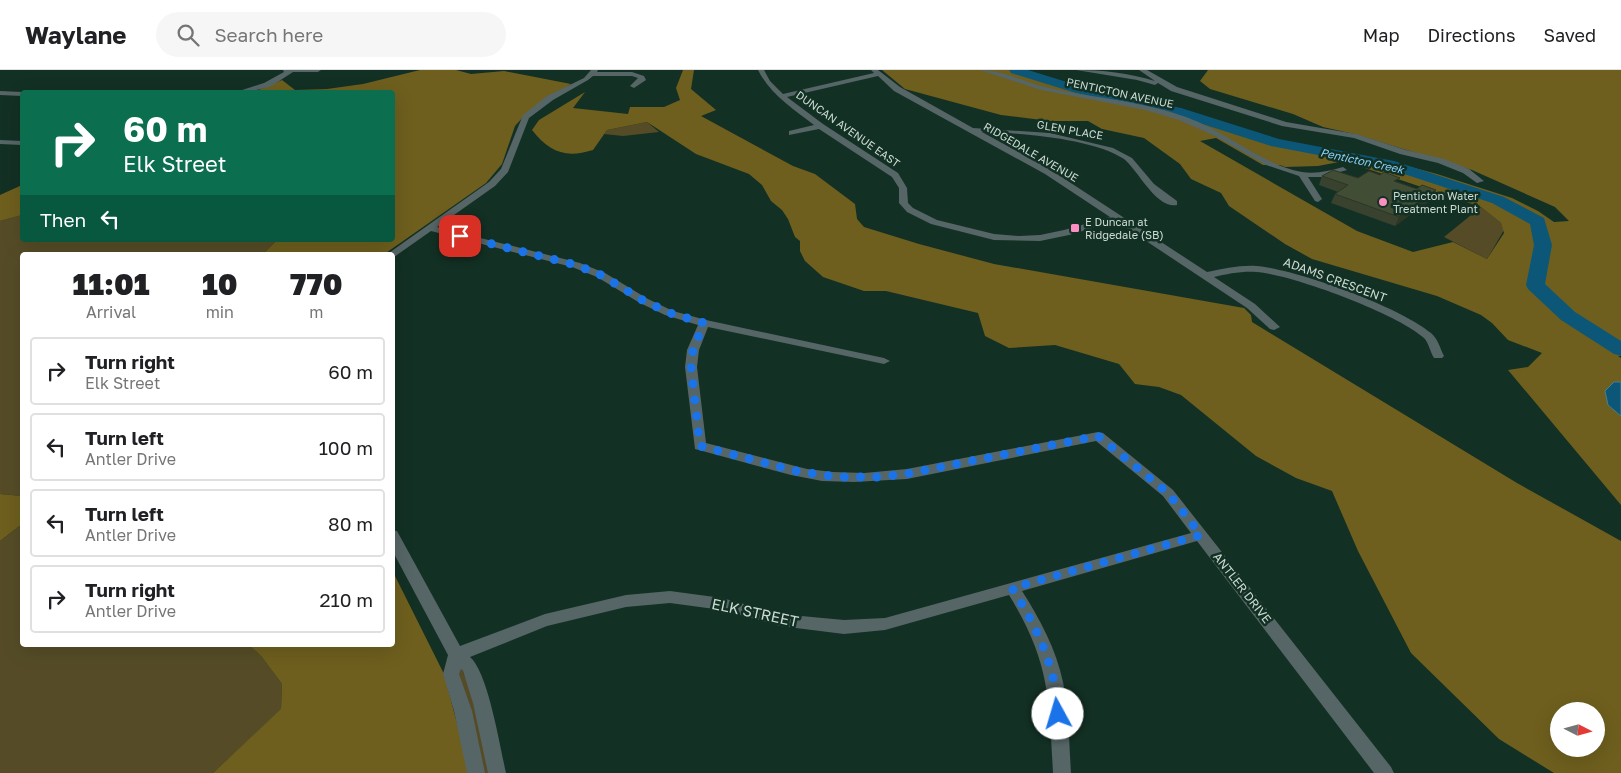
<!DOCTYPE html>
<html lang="en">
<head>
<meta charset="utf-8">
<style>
	body { margin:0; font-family:"Golos Text",sans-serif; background:#f6f6f6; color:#202124; height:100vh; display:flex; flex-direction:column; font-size:19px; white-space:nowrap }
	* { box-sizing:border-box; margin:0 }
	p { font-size:16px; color:#757577 }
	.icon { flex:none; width:28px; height:28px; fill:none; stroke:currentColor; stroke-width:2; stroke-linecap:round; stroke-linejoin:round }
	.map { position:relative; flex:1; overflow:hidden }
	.side { position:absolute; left:20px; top:182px; width:375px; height:395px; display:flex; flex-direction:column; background:#fff; border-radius:5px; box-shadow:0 5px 20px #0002 }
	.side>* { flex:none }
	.hud { position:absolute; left:20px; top:20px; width:375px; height:152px; border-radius:5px; box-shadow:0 5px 20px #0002; background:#0b6e4f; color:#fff; overflow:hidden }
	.needle { width:32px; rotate:96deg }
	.fabs { position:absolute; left:1550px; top:632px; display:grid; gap:10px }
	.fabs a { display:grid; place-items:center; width:55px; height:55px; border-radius:50%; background:#fff; box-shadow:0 5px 20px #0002; font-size:25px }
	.pin { position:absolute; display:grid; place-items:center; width:42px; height:42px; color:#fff; margin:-21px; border-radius:10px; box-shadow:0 2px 8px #0006 }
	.me { position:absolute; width:55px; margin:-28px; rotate:354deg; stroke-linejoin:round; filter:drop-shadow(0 0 4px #0008) }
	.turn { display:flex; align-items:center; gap:18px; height:105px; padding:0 20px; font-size:22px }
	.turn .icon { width:65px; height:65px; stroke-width:2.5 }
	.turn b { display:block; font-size:35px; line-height:42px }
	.then { display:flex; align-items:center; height:48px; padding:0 20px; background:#0003; gap:10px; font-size:19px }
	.eta { display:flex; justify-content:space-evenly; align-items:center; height:85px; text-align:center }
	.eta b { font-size:30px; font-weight:800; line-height:35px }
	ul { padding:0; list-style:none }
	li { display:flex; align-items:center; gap:15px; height:68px; margin:0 10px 8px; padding:0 10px; border:2px solid #e0e0e0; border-radius:5px }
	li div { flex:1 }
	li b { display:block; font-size:19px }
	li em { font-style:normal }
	header { display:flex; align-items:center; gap:30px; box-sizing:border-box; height:70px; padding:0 25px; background:#fff; border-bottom:1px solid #e0e0e0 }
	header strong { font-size:24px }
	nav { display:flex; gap:28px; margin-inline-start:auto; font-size:18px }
	.search { width:350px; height:45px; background:#f6f6f6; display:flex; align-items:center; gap:12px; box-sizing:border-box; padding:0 18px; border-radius:28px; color:#757577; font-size:19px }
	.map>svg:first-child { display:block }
	.green { fill:#554c27 }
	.forest { fill:#6e5f1e; fill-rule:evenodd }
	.water { fill:#0c5777; stroke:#457f93 }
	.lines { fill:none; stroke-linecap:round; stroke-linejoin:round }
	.river { fill:#0c5777; fill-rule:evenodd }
	.minor { fill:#566566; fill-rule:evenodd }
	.wall { fill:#38422e }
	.shaded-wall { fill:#2e3625 }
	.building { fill:#414d35; stroke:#2e3625 }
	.route { stroke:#1a73e8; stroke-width:9; stroke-dasharray:0 16.2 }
	.poi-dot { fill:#fc8fc1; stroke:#133024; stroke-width:2 }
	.labels { text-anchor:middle; stroke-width:5; stroke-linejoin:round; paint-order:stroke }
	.far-street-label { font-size:11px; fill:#cbdbd3; stroke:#133024 }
	.far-water-label { font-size:11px; font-style:italic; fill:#8cd5fe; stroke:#133024 }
	.far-poi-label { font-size:11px; fill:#cbdbd3; stroke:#133024; text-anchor:start }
	.street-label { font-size:12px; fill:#cbdbd3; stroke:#133024 }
	.near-street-label { font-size:15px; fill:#cbdbd3; stroke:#133024 }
</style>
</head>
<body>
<header>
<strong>Waylane</strong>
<div class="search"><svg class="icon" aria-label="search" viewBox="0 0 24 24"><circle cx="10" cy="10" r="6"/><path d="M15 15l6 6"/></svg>Search here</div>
<nav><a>Map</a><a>Directions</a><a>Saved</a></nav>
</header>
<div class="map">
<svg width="1621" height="703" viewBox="0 0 1621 703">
	<rect width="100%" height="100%" fill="#133024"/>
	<path class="green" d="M647 52 659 62 623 66 604 64 607 60Z
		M1481 137 1501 153 1504 160 1487 189 1444 167Z
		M22 145V170H277L266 181 259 185H22V426L0 424V151Z
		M22 454V575H249L261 586 282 614 281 640 213 703H0V471Z
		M462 599 476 635 491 703H482L457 601Z"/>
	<path class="forest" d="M420 0H456L471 4 504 1 571 14 524 46 515 56 502 94 486 113 383 185H259L266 181 277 170H392V22H254L282 10 295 20 327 19 363 14Z
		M683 0H694L691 19 716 40 701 46 793 96 815 104 855 134 857 149 864 157 919 174 994 194 1244 238 1251 245 1252 252 1517 413 1621 471V703H1554L1499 669 1411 583 1358 481 1332 421 1296 408 1256 386 1181 325 1159 317 1135 314 1119 294 1055 275 1009 278 985 266 978 243 886 221H864L823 207 805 191 800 181V171L795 167 788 149 782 140 771 131 762 115 749 104 696 84 647 52 607 60 593 80C564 89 549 81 532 60L539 50 585 22 573 38 628 44 630 37H664L680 30 676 18ZM1559 641H1596V679H1559Z
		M882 0H1021L1060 11 1124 23 1288 73 1385 90 1437 104 1512 128 1538 141 1554 152 1569 151 1555 137 1472 100 1354 64 1323 57 1293 44 1210 19 1200 11 1208 0H1621V286H1618L1621 288V312L1618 313 1608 335 1621 346V435L1508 300 1528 297 1542 283 1508 270 1492 253 1481 245 1437 226 1312 189 1285 174 1229 136 1221 123 1191 109 1180 94 1144 68 1102 59 1088 51H1050L1001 45 905 19ZM1216 68 1263 95H1280L1285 97 1318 96 1339 92 1353 94 1481 137 1501 153 1504 163 1487 189 1453 172 1413 182 1357 161 1200 71Z
		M22 115V145L0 151V125Z
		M0 424 22 426V454L0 471Z
		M393 502 444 604 470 703H213L281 639 282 614 261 586 249 575H392Z"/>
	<path class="water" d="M1614 312H1621V346L1608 335 1605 321Z"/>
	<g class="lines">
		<path class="river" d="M1009 0H1028L1083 17 1181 38 1279 69 1394 91 1504 127 1544 148 1552 175 1545 214 1575 242 1621 271V286L1614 284 1561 250 1528 219 1526 215 1534 175 1530 154 1492 133 1386 98 1271 76 1171 44 1076 23 1011 3Z"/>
		<path class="minor" d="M283 0H321L318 2H293L270 17 247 22H236L264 13 284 2Z
			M591 0H598L597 2H632L644 6 646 10 634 18 630 16 638 8 632 6H593L588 10 553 30 529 48 508 102 495 116 437 157 580 193 605 203 648 229 673 241 706 250 884 288 890 291 884 294 708 257 699 280 697 297 706 373 807 399 833 402 864 403 907 399 1098 362 1103 363 1173 420 1391 697 1394 703H1374L1197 471 1022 521C1040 549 1056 579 1063 612 1069 642 1069 672 1071 703H1053C1049 628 1050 592 1009 525L885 560 844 564 780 556 722 540 670 533 626 537 547 556 470 587C488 602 500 677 506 703H488L473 633 463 601 461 599 459 604 472 641 485 703H467L454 641 443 604 448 585 392 480V460L397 461 460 576 545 544 626 525 670 521 722 528 780 544 844 550 885 548 1191 463 1163 426 1096 371 907 409 854 412 822 411 791 405 695 379 685 297 687 280 698 255 665 245 640 233 597 207 572 197 431 161 394 187 392 188V185H386L489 112 501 99 523 45 547 26 584 8Z
			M758 0H764L770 11 783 24 874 3 871 0H878L900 17 973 58 1050 63 1113 78 1132 88 1154 114 1177 131V135C1156 139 1138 100 1124 89 1092 68 1020 63 982 62L1051 100 1207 202C1223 199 1240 195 1256 196 1297 199 1400 237 1431 263 1438 269 1440 278 1444 286L1442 288H1434C1430 282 1429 273 1424 268 1398 244 1291 204 1256 202 1242 201 1227 204 1214 207L1255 234 1280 257 1274 260 1270 259 1247 238 1116 151 1069 165 1040 171 994 170 931 154 907 142 899 133V118L892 107 819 59 789 65V61L814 55C793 39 770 24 758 0ZM878 6 894 21 1045 104 1110 147 1064 160 1040 165 1019 166 994 164 937 150 913 138 908 133 907 118 898 103 823 54 787 27Z
			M980 0C1003 0 1026 13 1049 18 1094 28 1142 31 1186 47 1226 61 1260 94 1302 102 1316 104 1329 101 1343 97L1347 100 1322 107H1308L1322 129 1318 132 1315 131 1299 106 1266 95 1215 66 1179 50 1145 40 1041 20Z
			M1076 0C1102 0 1129 3 1155 11L1139 0H1147L1177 17 1286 52 1356 64 1406 80 1444 89 1469 99 1484 111 1477 113 1463 103 1438 93 1400 84 1354 68 1282 56 1171 21 1158 13 1155 15 1137 10Z
			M0 21 22 22H25H22V26L0 25Z
			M0 70 22 71V75L0 74Z"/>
	</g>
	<path class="wall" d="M1380 105 1397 112 1432 129 1395 156 1331 133 1335 124 1338 122 1319 115 1322 106 1358 108Z"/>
	<path class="shaded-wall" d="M1436 120 1432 129 1395 156 1399 147Z"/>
	<path class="building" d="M1333 100 1358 108 1369 101 1380 105 1384 102 1400 108 1394 111 1417 119 1422 115 1436 120 1399 147 1335 124 1348 115 1322 106Z"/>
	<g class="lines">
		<path class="route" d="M460 166 576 195 601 205 644 231 670 243 704 253 693 280 691 297 700 376 796 401 836 407H878L906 404 1098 366 1168 423 1201 465 1012 518C1037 557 1056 597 1058 644"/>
	</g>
	<g class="poi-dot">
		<circle cx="1383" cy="132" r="5"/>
		<rect x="1070" y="153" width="10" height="10" rx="2.5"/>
	</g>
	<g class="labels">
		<g class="far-street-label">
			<text transform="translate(1120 23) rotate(12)" y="4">PENTICTON AVENUE</text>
			<text transform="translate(848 59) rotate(35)" y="4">DUNCAN AVENUE EAST</text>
			<text transform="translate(1070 60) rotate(10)" y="4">GLEN PLACE</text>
			<text transform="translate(1031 82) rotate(30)" y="4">RIDGEDALE AVENUE</text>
		</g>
		<g class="far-water-label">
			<text transform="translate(1362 91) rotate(12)" y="4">Penticton Creek</text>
		</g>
		<g class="far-poi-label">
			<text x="1393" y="130">Penticton Water<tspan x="1393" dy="13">Treatment Plant</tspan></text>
			<text x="1085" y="156">E Duncan at<tspan x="1085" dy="13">Ridgedale (SB)</tspan></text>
		</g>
		<g class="street-label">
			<text transform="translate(1335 210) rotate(20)" y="4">ADAMS CRESCENT</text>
			<text transform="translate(1242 518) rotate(52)" y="4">ANTLER DRIVE</text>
		</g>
		<g class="near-street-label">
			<text transform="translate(755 543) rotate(12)" y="5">ELK STREET</text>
		</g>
	</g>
</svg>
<div class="fabs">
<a><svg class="needle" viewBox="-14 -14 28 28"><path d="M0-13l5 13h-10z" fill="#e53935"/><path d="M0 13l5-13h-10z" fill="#757577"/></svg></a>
</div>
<div class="pin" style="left:460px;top:166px;background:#d93025"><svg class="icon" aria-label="arrive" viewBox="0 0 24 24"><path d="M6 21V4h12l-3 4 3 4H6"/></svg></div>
<svg class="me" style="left:1058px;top:644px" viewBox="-20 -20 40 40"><circle r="19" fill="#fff"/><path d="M0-13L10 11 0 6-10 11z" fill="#1a73e8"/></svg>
<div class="hud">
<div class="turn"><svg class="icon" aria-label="right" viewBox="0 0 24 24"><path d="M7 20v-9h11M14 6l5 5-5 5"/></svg><div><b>60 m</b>Elk Street</div></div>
<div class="then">Then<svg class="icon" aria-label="left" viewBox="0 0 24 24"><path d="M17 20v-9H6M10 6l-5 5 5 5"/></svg></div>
</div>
<section class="side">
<div class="eta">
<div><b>11:01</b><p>Arrival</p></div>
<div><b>10</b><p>min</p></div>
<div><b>770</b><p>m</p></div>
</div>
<ul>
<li><svg class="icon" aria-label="right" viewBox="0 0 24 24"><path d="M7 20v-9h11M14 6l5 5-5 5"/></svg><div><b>Turn right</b><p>Elk Street</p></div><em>60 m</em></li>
<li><svg class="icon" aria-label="left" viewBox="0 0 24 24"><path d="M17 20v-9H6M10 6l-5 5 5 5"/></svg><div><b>Turn left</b><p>Antler Drive</p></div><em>100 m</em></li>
<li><svg class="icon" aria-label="left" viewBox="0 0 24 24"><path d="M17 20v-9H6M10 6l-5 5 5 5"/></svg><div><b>Turn left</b><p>Antler Drive</p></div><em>80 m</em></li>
<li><svg class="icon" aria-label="right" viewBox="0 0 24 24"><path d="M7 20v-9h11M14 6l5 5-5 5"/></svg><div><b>Turn right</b><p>Antler Drive</p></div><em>210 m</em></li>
</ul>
</section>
</div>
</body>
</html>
